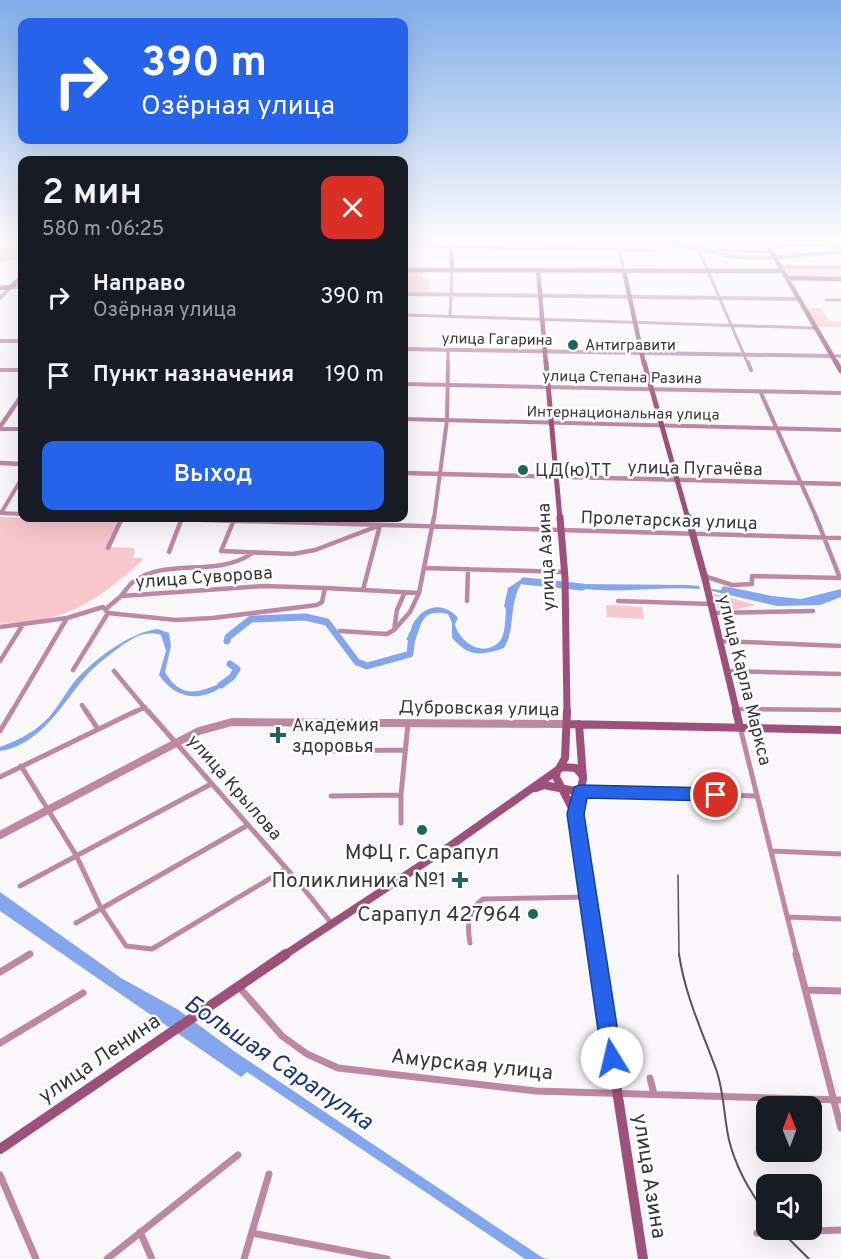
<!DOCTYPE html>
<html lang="ru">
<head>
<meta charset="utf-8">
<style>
	body { margin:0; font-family:Overpass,sans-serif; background:#242831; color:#f1f3f6; height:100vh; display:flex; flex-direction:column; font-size:22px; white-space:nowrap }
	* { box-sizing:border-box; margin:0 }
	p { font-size:20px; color:#9ea1a6 }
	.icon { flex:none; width:33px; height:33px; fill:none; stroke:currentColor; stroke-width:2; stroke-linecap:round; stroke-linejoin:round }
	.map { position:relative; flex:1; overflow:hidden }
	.panel { position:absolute; left:18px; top:156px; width:390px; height:366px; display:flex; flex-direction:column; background:#171b24; border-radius:12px; box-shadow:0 6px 24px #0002 }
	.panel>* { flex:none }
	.top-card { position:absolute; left:18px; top:18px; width:390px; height:126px; border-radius:12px; box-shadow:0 6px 24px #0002; background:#2563eb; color:#fff; overflow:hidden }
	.needle { width:39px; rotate:359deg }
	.buttons { position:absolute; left:756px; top:1096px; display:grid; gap:12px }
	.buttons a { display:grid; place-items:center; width:66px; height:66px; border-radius:12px; background:#171b24; box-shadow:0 6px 24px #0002; font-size:30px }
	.pin { position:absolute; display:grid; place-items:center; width:51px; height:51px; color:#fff; margin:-26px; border:3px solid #fff; border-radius:50%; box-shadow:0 2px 6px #0007 }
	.me { position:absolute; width:66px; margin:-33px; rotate:351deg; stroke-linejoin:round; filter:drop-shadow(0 0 4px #0008) }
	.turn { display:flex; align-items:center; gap:21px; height:126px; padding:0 24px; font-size:27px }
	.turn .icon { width:78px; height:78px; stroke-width:2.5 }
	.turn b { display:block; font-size:42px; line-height:51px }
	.round { display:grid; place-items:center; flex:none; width:63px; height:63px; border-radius:12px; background:#242831 }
	.overview { display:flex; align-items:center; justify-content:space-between; height:102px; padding:0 24px }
	h1 { font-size:36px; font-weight:600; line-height:45px }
	.cta { display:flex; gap:12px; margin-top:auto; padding:12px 24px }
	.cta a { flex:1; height:69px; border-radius:12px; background:#2563eb; color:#fff; font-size:24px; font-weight:600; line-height:69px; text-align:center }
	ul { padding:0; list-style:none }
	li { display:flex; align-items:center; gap:18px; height:78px; padding:0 24px }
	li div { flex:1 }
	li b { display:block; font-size:22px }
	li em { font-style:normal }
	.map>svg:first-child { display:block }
	.green { fill:#f8c7cb }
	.water { fill:#84a6ee }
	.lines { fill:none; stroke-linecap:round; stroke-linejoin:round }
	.river-far1 { stroke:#84a6ee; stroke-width:4.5 }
	.river { stroke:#84a6ee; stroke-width:7 }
	.minor-far4 { stroke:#be88a5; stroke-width:3 }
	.minor-far3 { stroke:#be88a5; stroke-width:4 }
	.minor-far2 { stroke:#be88a5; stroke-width:4.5 }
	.minor-far1 { stroke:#be88a5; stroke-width:5 }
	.minor { stroke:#be88a5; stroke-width:7 }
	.tertiary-far2 { stroke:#be88a5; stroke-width:4 }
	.tertiary-far1 { stroke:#be88a5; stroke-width:4.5 }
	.tertiary { stroke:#be88a5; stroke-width:8 }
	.secondary-far4 { stroke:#9e507d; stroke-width:4.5 }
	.secondary-far3 { stroke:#9e507d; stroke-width:5 }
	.secondary-far2 { stroke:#9e507d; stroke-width:7 }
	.secondary-far1 { stroke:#9e507d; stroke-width:8 }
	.secondary { stroke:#9e507d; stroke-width:10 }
	.rail-far1 { stroke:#565456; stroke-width:1.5 }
	.rail { stroke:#565456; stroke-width:2 }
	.route { fill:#2563eb; stroke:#184099; stroke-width:1.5 }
	.poi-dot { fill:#1e675e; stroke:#fff; stroke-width:2 }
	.labels { text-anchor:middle; stroke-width:5; stroke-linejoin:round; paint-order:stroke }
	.far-street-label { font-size:15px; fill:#383739; stroke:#fff }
	.far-poi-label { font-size:15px; fill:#383739; stroke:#fff; text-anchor:start }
	.street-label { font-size:18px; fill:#383739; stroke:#fff }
	.poi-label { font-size:18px; fill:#383739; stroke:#fff; text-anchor:start }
	.near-poi-label { font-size:21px; fill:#383739; stroke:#fff; text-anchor:end }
	.near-street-label { font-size:21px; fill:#383739; stroke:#fff }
	.near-water-label { font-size:24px; font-style:italic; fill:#163486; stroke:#fff }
</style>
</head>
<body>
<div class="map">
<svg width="841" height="1259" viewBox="0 0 841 1259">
	<rect width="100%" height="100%" fill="#faf7fa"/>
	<path class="green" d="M0 239H22V258L7 261 0 265Z
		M782 267 841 268V279L788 278Z
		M404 272H422V278H430V288L427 290 430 293 404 291Z
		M805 308H821L829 321 841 322V327H817Z
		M0 517 119 521 110 547 134 548 135 553 132 558H142V561C94 603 66 623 0 623Z
		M713 594H717L756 605 732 610H718Z
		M606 605 642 607 644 619 607 617Z"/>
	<path class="water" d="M522 579 533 581 521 584C508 607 516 629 504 648 480 656 469 657 452 638V623L448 614C418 607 422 629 413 645L406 639C412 633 410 628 414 622 425 604 445 602 458 618L455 624C459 642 483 658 499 642 506 635 505 618 506 609L504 606 508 588Z
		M578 584 688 585 699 586 700 589C658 586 615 595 573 587Z
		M723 586 772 596 801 599 841 589V597L820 605 777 606 712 591 711 589 721 590Z
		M158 629 169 633 171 646 165 672C182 702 202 691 229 680 207 703 177 702 159 675L166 651 161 635C153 633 146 633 138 636 124 642 97 664 86 676 62 704 41 745 0 751V747C16 741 31 734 44 722 56 711 64 695 74 682 93 660 130 632 158 629Z
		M0 892 121 978 177 1009 234 1051 543 1258 549 1259H525L247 1072 241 1077 0 911Z"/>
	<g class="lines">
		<path class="river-far1" d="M654 239 735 257 771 258 841 252"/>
		<path class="river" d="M524 581 582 587
			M227 641 228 637 251 619 305 617 327 622 357 662 367 666 410 654 412 635
			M221 685 232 677 237 669 230 664"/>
		<path class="minor-far4" d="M531 239 536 248
			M617 239 624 271
			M692 239 696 247
			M695 239 764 240
			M818 239 841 247
			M404 246 652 250
			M767 246 831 245
			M719 250 771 252
			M700 253 748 364
			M780 267H841
			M826 300H841
			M404 315 815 328
			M450 316 452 270
			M832 356H841
			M448 364V350"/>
		<path class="minor-far3" d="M748 362 751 370
			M0 370H22
			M404 384 841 393
			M760 391 817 519
			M404 419 841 430
			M0 429H22
			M1 513 22 478
			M1 513 22 514
			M137 518 167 519
			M434 519 447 420 448 362"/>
		<path class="minor-far2" d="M816 517 840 578
			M137 518 841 538
			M234 520 221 551 293 554 315 550 378 526
			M108 548 122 518
			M169 552 182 518
			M251 554C215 578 166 557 133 582 129 585 125 591 121 596L264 586 325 588
			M425 568 565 572
			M704 576 732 585 752 584V576L841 578
			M363 590 380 525
			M467 601 468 569
			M618 601 711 604
			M107 608 121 596
			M713 613 813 611
			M0 627 67 618 103 607 108 613 176 620 213 618 317 605 322 602 325 588 419 593
			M394 630 410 612 419 593 434 517
			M340 631 387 634 394 630 397 610 405 592
			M720 641 841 646
			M0 661 22 626
			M73 670 108 613
			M114 671 149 713
			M727 671 841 674
			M82 705 87 713
			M736 709 841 710
			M11 713 67 618
			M133 713 145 707"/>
		<path class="minor-far1" d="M86 711 98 729
			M148 711 300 884 332 924
			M740 727 797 956
			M0 731 12 711
			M334 751 404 750
			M21 766 76 855 101 908 126 946 152 949 286 869
			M0 777 136 711
			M580 792 757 796
			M331 796 401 795
			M401 823V795L408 723
			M772 851 841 854
			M20 886 211 784
			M788 917 841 919
			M76 923 248 825
			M470 943C467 925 467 910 483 899L588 897
			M27 956 30 954"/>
		<path class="minor" d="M796 954 841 1128
			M0 972 30 954
			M239 987 282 1036 307 1054 338 1068 536 1091 841 1100
			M806 990 841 991
			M0 1043 83 993
			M650 1078 654 1094
			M0 1175 36 1259
			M140 1232 152 1259
			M252 1233 387 1259
			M757 1233 841 1230
			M107 1259 238 1155
			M244 1259 269 1174"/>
		<path class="tertiary-far2" d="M404 294 799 299
			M0 298 11 287H22
			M0 341H22
			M404 349 832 356"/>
		<path class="tertiary-far1" d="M0 427 22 395
			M0 463 22 464
			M404 473 841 484"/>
		<path class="tertiary" d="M0 835 199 731 232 722 567 724"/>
		<path class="secondary-far4" d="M451 239 452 270
			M764 239 837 364
			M404 270 783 271
			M538 270 546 364
			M624 271 644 364
			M787 278 841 279
			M0 288 11 287 22 277"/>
		<path class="secondary-far3" d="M546 362 560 519
			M644 362 688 519
			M836 362 841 371"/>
		<path class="secondary-far2" d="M560 517 565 578 567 713
			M688 517 705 579 737 713"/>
		<path class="secondary-far1" d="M736 711 740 727
			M567 724 841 730
			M559 769 565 758 567 711
			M557 771 556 777 575 814 597 956
			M536 788 544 785 580 792
			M576 814 583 779 579 724
			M283 956 450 846 562 767 576 768 583 776"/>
		<path class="secondary" d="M596 954 643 1259
			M0 1149 286 954"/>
		<path class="rail-far1" d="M678 875 679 956"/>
		<path class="rail" d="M679 954C685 996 703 1033 717 1072 724 1093 724 1118 729 1140 736 1168 749 1191 766 1213
			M780 1230 809 1259"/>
	</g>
	<linearGradient id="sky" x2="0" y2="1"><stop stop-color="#80aeea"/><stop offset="0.58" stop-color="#fdfbfd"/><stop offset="1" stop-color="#fdfbfd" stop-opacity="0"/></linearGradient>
	<rect width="841" height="415" fill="url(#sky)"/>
	<path class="route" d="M580 785 716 788 722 790 724 795 722 799 716 801 587 798 584 814 622 1058 619 1065 612 1068 605 1065 602 1058 567 814 574 787Z"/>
	<g class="poi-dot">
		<circle cx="573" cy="345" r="6"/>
		<circle cx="523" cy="470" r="6"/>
		<path d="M275 726h6v6h6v6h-6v6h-6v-6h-6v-6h6z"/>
		<circle cx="422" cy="830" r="6"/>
		<path d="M457 871h6v6h6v6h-6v6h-6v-6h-6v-6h6z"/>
		<circle cx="533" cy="914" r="6"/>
	</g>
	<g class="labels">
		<g class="far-street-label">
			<text transform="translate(497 339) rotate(1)" y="5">улица Гагарина</text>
			<text transform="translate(622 377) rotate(1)" y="5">улица Степана Разина</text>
			<text transform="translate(623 413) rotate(1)" y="5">Интернациональная улица</text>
		</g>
		<g class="far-poi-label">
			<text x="585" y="350">Антигравити</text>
		</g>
		<g class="street-label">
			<text transform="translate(695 468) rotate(1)" y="6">улица Пугачёва</text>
			<text transform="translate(669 520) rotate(2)" y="6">Пролетарская улица</text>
			<text transform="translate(546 557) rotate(-93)" y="6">улица Азина</text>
			<text transform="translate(204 577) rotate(-4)" y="6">улица Суворова</text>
			<text transform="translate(745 680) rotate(76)" y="6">улица Карла Маркса</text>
			<text transform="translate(479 708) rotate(1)" y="6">Дубровская улица</text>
			<text transform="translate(235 787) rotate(49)" y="6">улица Крылова</text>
		</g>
		<g class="poi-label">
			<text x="535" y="476">ЦД(ю)ТТ</text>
			<text x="292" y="731">Академия<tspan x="292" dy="21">здоровья</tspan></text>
		</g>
		<g class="near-poi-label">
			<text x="422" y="859" text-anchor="middle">МФЦ г. Сарапул</text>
			<text x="446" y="887">Поликлиника №1</text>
			<text x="521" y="921">Сарапул 427964</text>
		</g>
		<g class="near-street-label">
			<text transform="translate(99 1058) rotate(-34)" y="7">улица Ленина</text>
			<text transform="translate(472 1064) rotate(6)" y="7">Амурская улица</text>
			<text transform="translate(650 1176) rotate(81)" y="7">улица Азина</text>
		</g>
		<g class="near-water-label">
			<text transform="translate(279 1062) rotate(34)" y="8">Большая Сарапулка</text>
		</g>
	</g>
</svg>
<div class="buttons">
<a><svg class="needle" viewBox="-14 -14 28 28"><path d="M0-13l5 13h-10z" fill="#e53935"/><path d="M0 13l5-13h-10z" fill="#9ea1a6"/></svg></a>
<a><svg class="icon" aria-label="sound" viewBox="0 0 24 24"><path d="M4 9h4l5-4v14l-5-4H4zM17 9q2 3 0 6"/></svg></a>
</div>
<div class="pin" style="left:716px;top:795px;background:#d93025"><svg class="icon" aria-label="arrive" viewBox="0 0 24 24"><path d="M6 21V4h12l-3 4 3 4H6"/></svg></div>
<svg class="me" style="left:612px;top:1058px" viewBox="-20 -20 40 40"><circle r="19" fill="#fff"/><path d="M0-13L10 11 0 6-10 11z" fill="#2563eb"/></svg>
<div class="top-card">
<div class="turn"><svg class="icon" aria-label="right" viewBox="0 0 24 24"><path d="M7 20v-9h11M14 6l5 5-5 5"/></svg><div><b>390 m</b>Озёрная улица</div></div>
</div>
<section class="panel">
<div class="overview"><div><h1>2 мин</h1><p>580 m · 06:25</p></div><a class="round" style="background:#d93025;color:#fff"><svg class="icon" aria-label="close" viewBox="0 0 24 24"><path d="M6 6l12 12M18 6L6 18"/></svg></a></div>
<ul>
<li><svg class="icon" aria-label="right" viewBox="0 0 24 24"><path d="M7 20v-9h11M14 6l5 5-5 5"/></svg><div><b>Направо</b><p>Озёрная улица</p></div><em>390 m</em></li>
<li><svg class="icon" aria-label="arrive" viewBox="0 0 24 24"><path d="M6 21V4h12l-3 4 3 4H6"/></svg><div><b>Пункт назначения</b></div><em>190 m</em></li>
</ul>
<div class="cta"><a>Выход</a></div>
</section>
</div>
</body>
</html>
